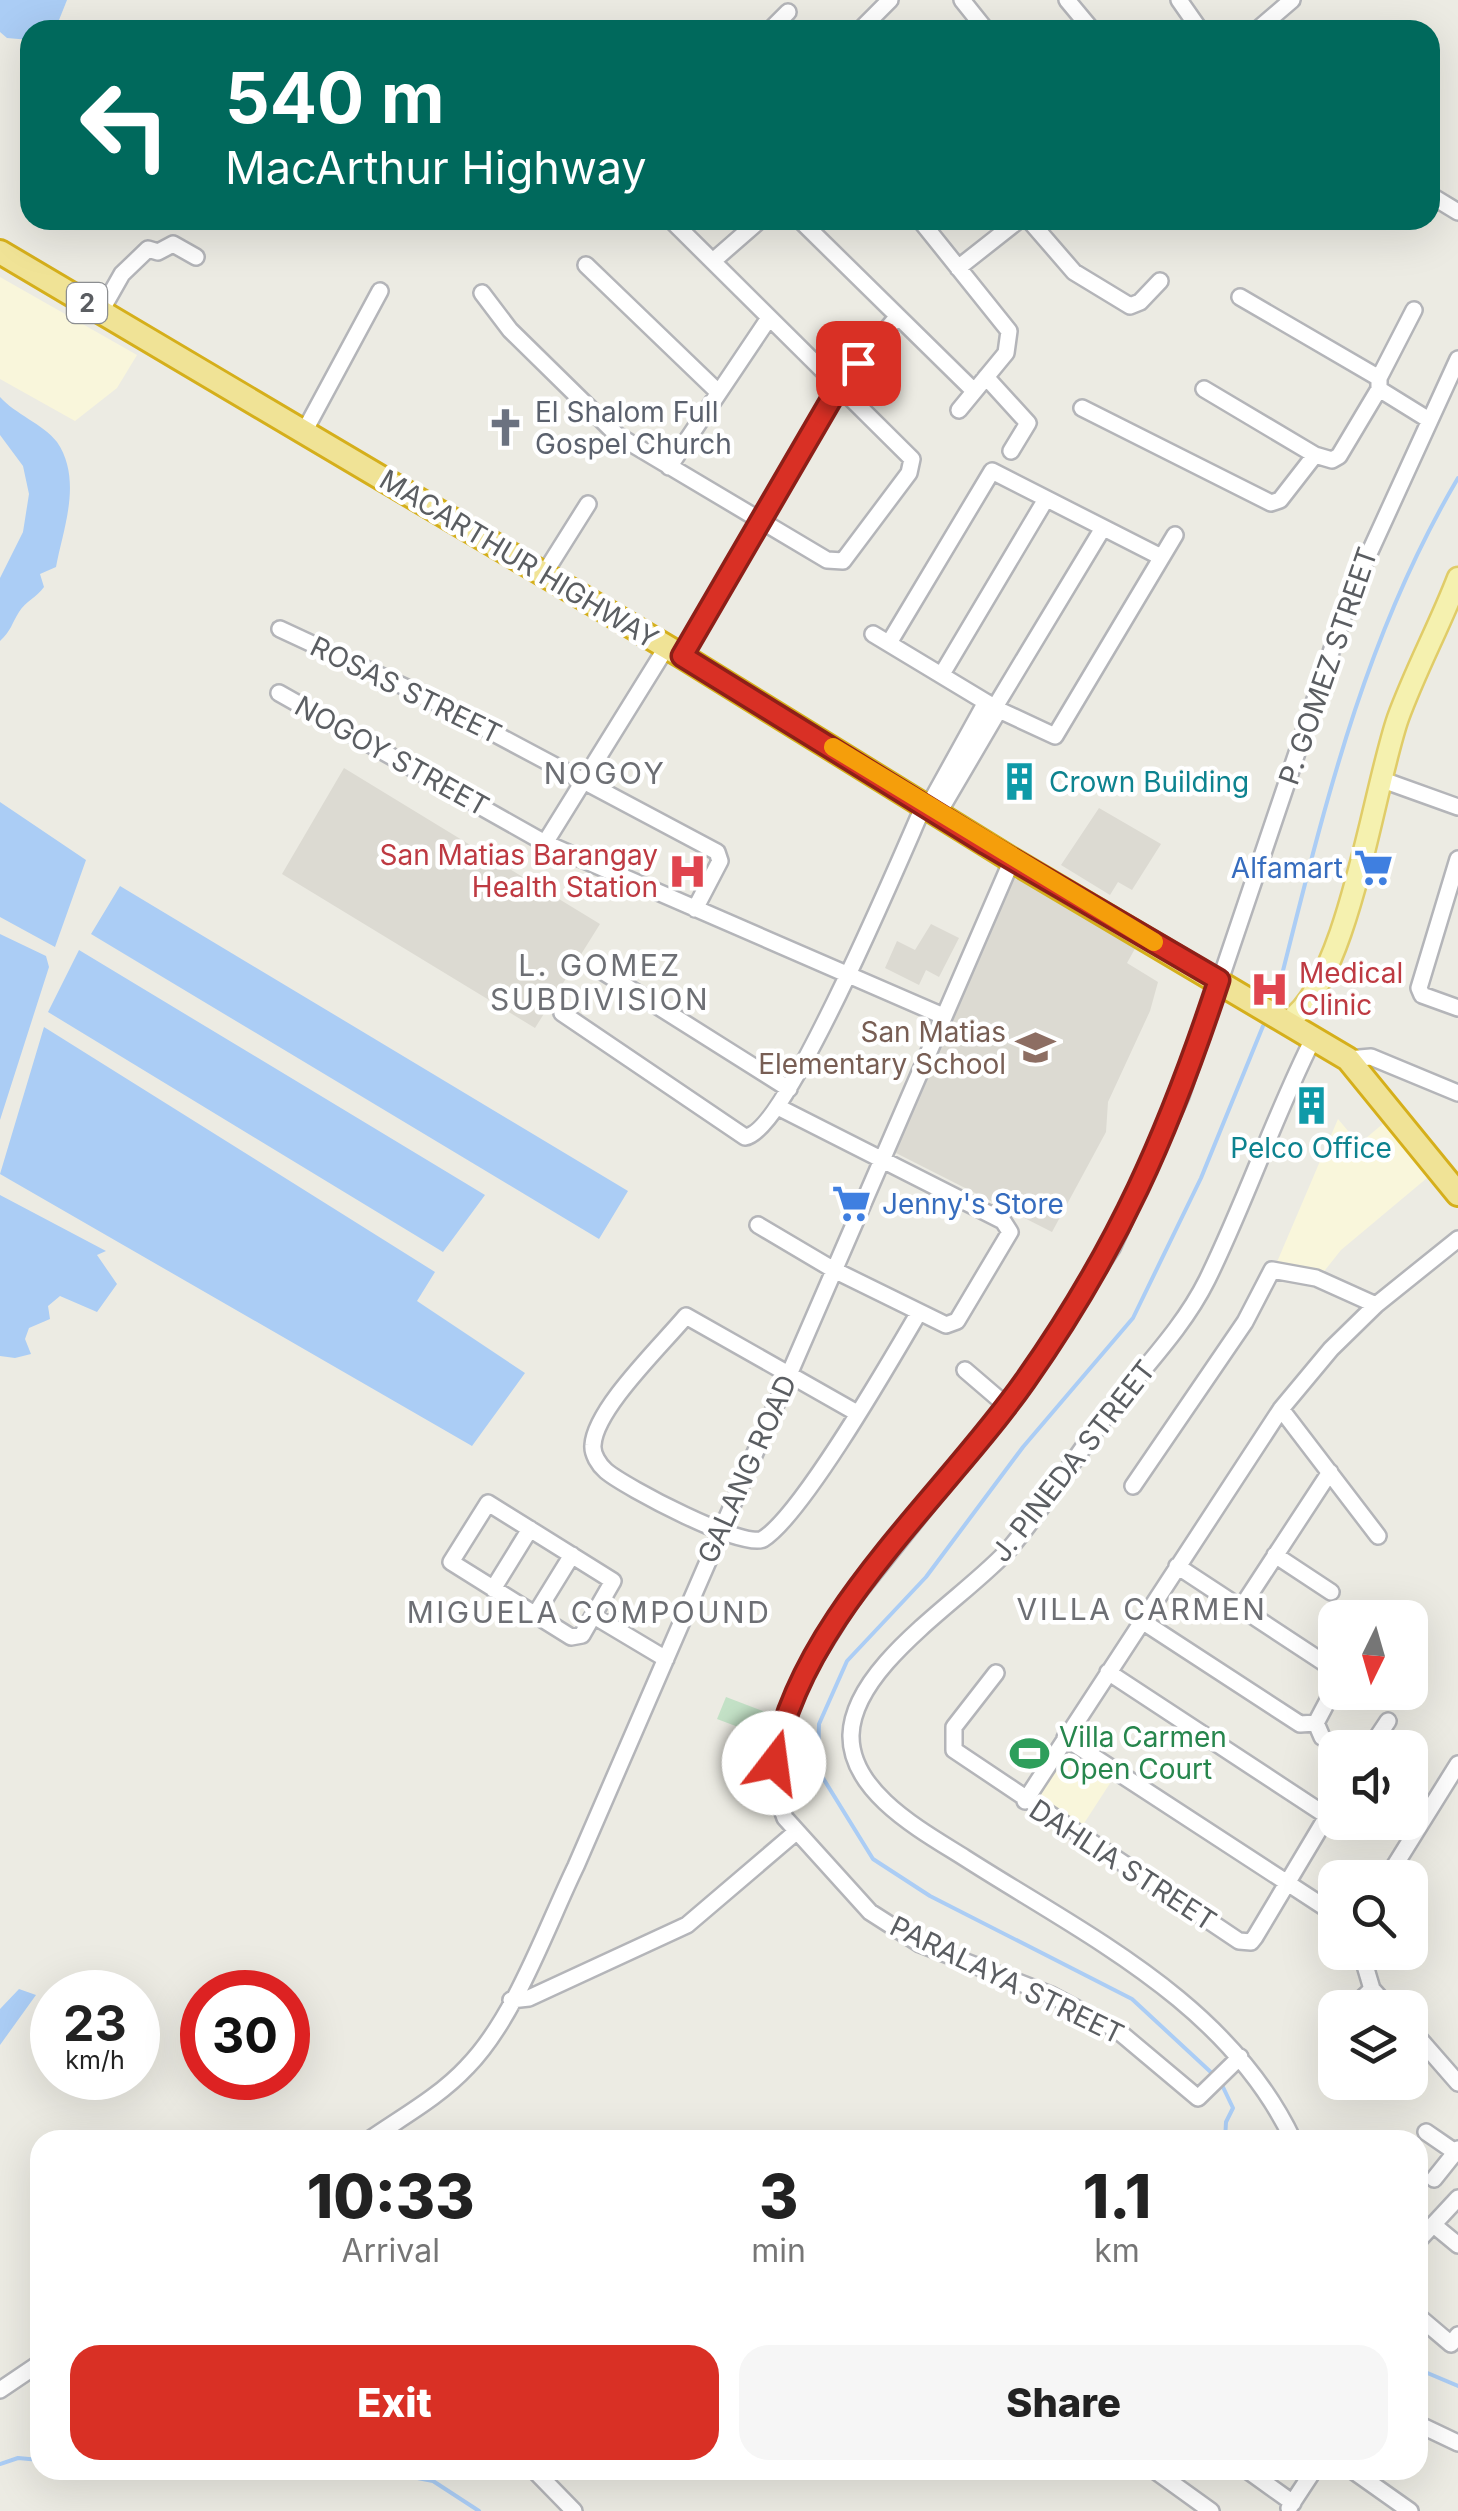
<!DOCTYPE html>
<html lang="en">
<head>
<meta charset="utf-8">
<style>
	body { margin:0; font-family:Inter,sans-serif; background:#f6f6f6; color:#222; height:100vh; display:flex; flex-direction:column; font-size:38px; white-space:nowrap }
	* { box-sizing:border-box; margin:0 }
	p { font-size:32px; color:#767676 }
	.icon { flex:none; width:55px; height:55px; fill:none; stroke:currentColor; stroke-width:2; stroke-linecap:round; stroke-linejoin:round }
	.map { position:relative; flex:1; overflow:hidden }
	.sheet { position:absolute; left:30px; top:2130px; width:1398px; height:350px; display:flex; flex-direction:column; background:#fff; border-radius:30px; box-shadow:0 10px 40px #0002 }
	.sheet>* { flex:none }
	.hud { position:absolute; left:20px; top:20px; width:1420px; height:210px; border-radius:30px; box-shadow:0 10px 40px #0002; background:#00695c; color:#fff; overflow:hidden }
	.needle { width:65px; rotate:185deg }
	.fabs { position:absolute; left:1318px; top:1600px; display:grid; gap:20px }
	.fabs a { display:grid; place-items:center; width:110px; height:110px; border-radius:20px; background:#fff; box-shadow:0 10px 40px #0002; font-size:50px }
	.speed { position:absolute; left:30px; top:1970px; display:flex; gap:20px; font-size:50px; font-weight:700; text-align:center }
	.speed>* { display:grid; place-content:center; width:130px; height:130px; border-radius:50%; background:#fff; box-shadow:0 10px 40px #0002; line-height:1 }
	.speed small { font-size:25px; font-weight:400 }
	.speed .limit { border:15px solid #d22; background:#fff; color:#111 }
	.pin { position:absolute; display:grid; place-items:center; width:85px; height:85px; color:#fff; margin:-42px; border-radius:20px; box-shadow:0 5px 15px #0006 }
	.me { position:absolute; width:110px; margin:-55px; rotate:15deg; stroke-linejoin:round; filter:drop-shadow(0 0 8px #0008) }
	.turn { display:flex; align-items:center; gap:35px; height:210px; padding:0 40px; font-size:45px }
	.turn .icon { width:130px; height:130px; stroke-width:2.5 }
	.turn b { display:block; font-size:70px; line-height:85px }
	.eta { display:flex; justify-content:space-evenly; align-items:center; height:170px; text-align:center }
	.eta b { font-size:60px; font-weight:800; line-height:70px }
	.cta { display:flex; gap:20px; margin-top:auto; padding:20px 40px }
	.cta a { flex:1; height:115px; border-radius:30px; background:#d93025; color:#fff; font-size:40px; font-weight:800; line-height:115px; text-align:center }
	.cta a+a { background:#f6f6f6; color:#222 }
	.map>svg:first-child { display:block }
	.commercial { fill:#f9f6db }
	.education { fill:#dcdad2 }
	.green { fill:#c3e1c6 }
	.water { fill:#abcdf5 }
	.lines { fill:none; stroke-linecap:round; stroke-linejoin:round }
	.stream { stroke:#abcdf5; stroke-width:4 }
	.minor-casing { stroke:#b4b5b9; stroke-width:20 }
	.major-casing { stroke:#e0cc68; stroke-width:25 }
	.highway-casing { stroke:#d5af1b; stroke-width:28 }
	.minor { stroke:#fff; stroke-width:15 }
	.major { stroke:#f5f1af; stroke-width:20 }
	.highway { stroke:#f0e396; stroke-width:22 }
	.route-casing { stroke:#8d1f18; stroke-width:25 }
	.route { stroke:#d93025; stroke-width:18 }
	.slow { stroke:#f59e0b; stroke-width:18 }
	.labels { text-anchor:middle; stroke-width:9; stroke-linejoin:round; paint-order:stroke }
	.shield { fill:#fff; stroke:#8c8e91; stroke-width:2.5 }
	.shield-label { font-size:25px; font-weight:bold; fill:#5b5e62 }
	.worship-label { font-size:28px; fill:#5b616d; stroke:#fff; text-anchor:start }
	.street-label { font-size:28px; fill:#5b5e62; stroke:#fff }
	.culture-label { font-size:28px; fill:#0d838f; stroke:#fff; text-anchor:start }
	.health-label { font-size:28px; fill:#be3a42; stroke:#fff; text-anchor:end }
	.shop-label { font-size:28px; fill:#366cbe; stroke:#fff; text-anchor:end }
	.education-label { font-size:28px; fill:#785e54; stroke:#fff; text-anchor:end }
	.leisure-label { font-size:28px; fill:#27864d; stroke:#fff; text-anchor:start }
	.neighbourhood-label { font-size:30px; letter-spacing:2.5px; fill:#6d6f74; stroke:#fff }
</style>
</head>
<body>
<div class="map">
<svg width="1458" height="2511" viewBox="0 0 1458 2511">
	<rect width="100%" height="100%" fill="#ecebe3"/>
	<path class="commercial" d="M0 277 137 355 117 388 75 421 0 379Z
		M1338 1119 1359 1144 1385 1122 1427 1178 1341 1250 1318 1279 1277 1262Z
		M1071 1745 1116 1774 1081 1828 1035 1800Z"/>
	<path class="education" d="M344 768 600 924 535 1028 282 874Z
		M1099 808 1161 844 1132 890 1118 882 1110 895 1061 865Z
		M1019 876 1137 945 1127 963 1158 982 1150 1011 1108 1102 1106 1132 1052 1232 894 1152 1013 880Z
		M931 924 959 938 939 977 926 970 919 985 885 968 897 941 915 950Z"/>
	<path class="green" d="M726 1697 773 1715 765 1737 717 1719Z"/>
	<path class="water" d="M0 0H67L55 30H30V40L7 38 0 32Z
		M0 397C15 414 43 424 57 442 83 480 63 529 56 567L40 574 44 587C37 597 25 602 19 612 12 623 11 631 0 641V578L23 532 29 494 23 466 0 435Z
		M0 802 86 860 55 947 0 917Z
		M120 886 628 1191 599 1239 91 934Z
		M0 934 46 956 49 967 0 1120Z
		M79 950 485 1195 443 1252 48 1012Z
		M44 1027 435 1272 417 1301 525 1373 472 1446 0 1174Z
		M0 1195 106 1251 97 1255 117 1284 97 1312 60 1296 48 1306 50 1319 29 1328 25 1339 31 1354 15 1358 0 1356Z
		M19 1989 36 1995 0 2045V2009Z"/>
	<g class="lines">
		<path class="stream" d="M1274 1006C1321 822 1360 644 1458 478
			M1215 2076 1132 1999 930 1896 873 1859 818 1770 819 1724 847 1661 926 1577 1023 1447 1133 1318 1201 1178 1263 1026
			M1222 2085 1233 2108 1226 2122 1225 2140
			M1418 2369 1458 2386
			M0 2464 18 2458 40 2460
			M188 2470 245 2474 286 2470
			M376 2470 433 2481 479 2511"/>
		<defs>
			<path id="minor" d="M962 0 986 30
				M1067 0 1092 30
				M1179 0 1200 30
				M770 30 788 12
				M860 30 890 0
				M1257 30 1292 0
				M1430 195 1458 212
				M800 220 974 391
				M920 220 1009 331 1006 353 959 410
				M1029 220 1074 272 1130 306 1140 302 1160 281
				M713 261 760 220
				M586 265 717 391
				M958 268 1019 220
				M482 293 510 330 617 435 827 560 843 561 909 473 912 459 671 220
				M1240 297 1379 378
				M101 311 122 274 148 249 158 252 173 244 196 257
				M986 377 1028 423 1011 451
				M1204 389 1315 455
				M1379 389 1429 420
				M1082 408 1271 503 1280 500 1315 455 1332 460 1339 456 1379 389V378L1414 310
				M304 432 380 291
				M669 467 769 318
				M544 574 588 504
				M280 629 420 694 717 852 720 861 695 909
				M873 634 999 710 1055 736 1175 535
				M889 643 992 471 1161 557
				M682 656 839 386 897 317
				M942 674 1046 499
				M279 693 545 843 943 1016
				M995 707 1103 528
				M1380 779 1458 807
				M928 807 986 702
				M938 814 999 710
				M545 843 666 648
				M1458 859 1419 988 1422 995 1458 1008
				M594 966 789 1089
				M562 1013 745 1137C786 1133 902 854 924 805
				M1348 1059 1371 1057 1458 1093
				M758 1225 834 1270 946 1325 957 1321 1010 1232 1003 1221 780 1108
				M965 1370 1007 1406
				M1281 1409 1378 1536
				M857 1413 686 1316C662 1345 595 1409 593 1445 592 1454 599 1465 606 1471 625 1487 744 1550 763 1539 802 1515 891 1360 918 1314
				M1133 1486 1245 1322 1272 1270 1316 1278 1376 1305
				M488 1503 613 1581 582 1635 571 1637 451 1562Z
				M1275 1555 1331 1592
				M1177 1566 1335 1670
				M493 1589 530 1529
				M1241 1608 1330 1472
				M535 1615 572 1555
				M594 1616 666 1659
				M1142 1621 1300 1724 1316 1723
				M1108 1672 1327 1816
				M996 1673 954 1727V1750L1239 1941 1251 1942 1255 1937 1335 1803
				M1335 1687 1316 1723 1322 1737 1340 1748
				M1065 1738 1335 1914
				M1370 1748 1388 1721
				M1025 1801 1281 1409 1331 1349 1376 1305 1458 1239
				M1392 1870 1458 1764
				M1361 1952 1372 1989 1389 2008
				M511 2000 529 1998 687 1925 796 1832
				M1352 2008 1372 1989
				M1335 2024V2031
				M1410 2028 1458 2083
				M1240 2057 1198 2098 1117 2030 1051 1995 920 1944 870 1912 785 1818 777 1796 774 1763 779 1734 804 1676 849 1604 1007 1406 1112 1248 1181 1096 1351 593 1458 359
				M1426 2132 1458 2154
				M369 2140C402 2117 439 2097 467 2067 515 2018 546 1928 576 1866L1012 860
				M1293 2140C1228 2003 1087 1936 965 1858 924 1832 850 1793 851 1735 853 1664 967 1597 1010 1548 1047 1504 1077 1453 1113 1407 1145 1366 1183 1328 1207 1280 1246 1201 1274 1116 1314 1037
				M1434 2179 1458 2149
				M1435 2226 1458 2245
				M1418 2241 1458 2198
				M1418 2316 1451 2344 1458 2335
				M0 2390 40 2363
				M1418 2424 1458 2443
				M534 2470 574 2511
				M1154 2470 1211 2511
				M1247 2470 1293 2503
				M1352 2470 1410 2511
				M1289 2508 1314 2470"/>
			<path id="major" d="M1287 1022C1348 983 1373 790 1398 718 1415 671 1440 625 1458 578"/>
			<path id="highway" d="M0 252 682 656 1012 860 1348 1059 1458 1194"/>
		</defs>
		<use href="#minor" class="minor-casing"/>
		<use href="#major" class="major-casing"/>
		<use href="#highway" class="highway-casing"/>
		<use href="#minor" class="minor"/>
		<use href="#major" class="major"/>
		<use href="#highway" class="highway"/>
	</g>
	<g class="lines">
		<defs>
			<path id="route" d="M774 1763C800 1617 943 1498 1025 1381 1118 1249 1169 1132 1219 980L986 844 682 656 839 386 858 363"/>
		</defs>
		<use href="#route" class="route-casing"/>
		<use href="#route" class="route"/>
		<path class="slow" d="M833 747 1154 942"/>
	</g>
	<defs>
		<symbol id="church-bare" viewBox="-9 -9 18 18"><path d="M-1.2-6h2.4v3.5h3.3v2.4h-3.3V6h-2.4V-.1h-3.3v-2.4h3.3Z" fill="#6b7280" stroke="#fff" stroke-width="2.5" paint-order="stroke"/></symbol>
		<symbol id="building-bare" viewBox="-9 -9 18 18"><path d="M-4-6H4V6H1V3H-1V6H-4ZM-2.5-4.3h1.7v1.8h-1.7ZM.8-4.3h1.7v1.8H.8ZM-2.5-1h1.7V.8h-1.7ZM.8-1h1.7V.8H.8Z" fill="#0f9aa8" stroke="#fff" stroke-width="2.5" paint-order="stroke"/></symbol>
		<symbol id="supermarket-bare" viewBox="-9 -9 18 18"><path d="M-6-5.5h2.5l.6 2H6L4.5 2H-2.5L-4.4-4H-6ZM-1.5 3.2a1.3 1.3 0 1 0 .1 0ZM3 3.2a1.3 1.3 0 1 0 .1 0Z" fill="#3f7fe0" stroke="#fff" stroke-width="2.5" paint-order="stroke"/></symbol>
		<symbol id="hospital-bare" viewBox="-9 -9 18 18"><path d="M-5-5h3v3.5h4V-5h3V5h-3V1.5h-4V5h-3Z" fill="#e0444e" stroke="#fff" stroke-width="2.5" paint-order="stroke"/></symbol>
		<symbol id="school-bare" viewBox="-9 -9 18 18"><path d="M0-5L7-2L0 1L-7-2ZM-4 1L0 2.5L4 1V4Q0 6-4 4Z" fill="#8d6e63" stroke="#fff" stroke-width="2.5" paint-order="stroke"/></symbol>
		<symbol id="stadium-bare" viewBox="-9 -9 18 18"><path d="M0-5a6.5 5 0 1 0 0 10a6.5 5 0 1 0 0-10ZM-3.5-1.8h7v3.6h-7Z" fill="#2e9e5b" stroke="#fff" stroke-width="2.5" paint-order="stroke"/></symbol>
	</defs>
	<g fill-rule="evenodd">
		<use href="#church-bare" x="478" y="400" width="55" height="55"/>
		<use href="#building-bare" x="992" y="754" width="55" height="55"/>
		<use href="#supermarket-bare" x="1346" y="840" width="55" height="55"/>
		<use href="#hospital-bare" x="660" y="844" width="55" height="55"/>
		<use href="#hospital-bare" x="1242" y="962" width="55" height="55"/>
		<use href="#school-bare" x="1008" y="1020" width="55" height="55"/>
		<use href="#building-bare" x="1284" y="1078" width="55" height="55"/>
		<use href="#supermarket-bare" x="824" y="1176" width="55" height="55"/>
		<use href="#stadium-bare" x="1002" y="1726" width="55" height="55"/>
	</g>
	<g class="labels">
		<rect class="shield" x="67" y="283" width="40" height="40" rx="8"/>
		<g class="shield-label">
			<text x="87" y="312">2</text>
		</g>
		<g class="worship-label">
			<text x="535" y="422">El Shalom Full<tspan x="535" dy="32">Gospel Church</tspan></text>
		</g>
		<g class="street-label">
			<text transform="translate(519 559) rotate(31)" y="10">MACARTHUR HIGHWAY</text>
			<text transform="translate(1328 666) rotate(-71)" y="10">P. GOMEZ STREET</text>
			<text transform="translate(406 690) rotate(26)" y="10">ROSAS STREET</text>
			<text transform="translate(392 756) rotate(29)" y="10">NOGOY STREET</text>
			<text transform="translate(1073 1461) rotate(-52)" y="10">J. PINEDA STREET</text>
			<text transform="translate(747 1469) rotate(-66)" y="10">GALANG ROAD</text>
			<text transform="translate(1123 1865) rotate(33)" y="10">DAHLIA STREET</text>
			<text transform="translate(1007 1980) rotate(26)" y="10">PARALAYA STREET</text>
		</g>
		<g class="culture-label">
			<text x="1049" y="792">Crown Building</text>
			<text x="1311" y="1158" text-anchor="middle">Pelco Office</text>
		</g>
		<g class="health-label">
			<text x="658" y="865">San Matias Barangay<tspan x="658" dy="32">Health Station</tspan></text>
			<text x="1299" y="983" text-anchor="start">Medical<tspan x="1299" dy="32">Clinic</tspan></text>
		</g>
		<g class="shop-label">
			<text x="1343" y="878">Alfamart</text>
			<text x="882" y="1214" text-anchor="start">Jenny's Store</text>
		</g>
		<g class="education-label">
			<text x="1006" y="1042">San Matias<tspan x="1006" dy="32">Elementary School</tspan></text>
		</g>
		<g class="leisure-label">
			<text x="1059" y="1747">Villa Carmen<tspan x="1059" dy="32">Open Court</tspan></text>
		</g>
		<g class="neighbourhood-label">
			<text x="605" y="784">NOGOY</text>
			<text x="600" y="976">L. GOMEZ<tspan x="600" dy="34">SUBDIVISION</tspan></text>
			<text x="1142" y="1620">VILLA CARMEN</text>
			<text x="589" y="1623">MIGUELA COMPOUND</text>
		</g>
	</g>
</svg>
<div class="fabs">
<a><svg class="needle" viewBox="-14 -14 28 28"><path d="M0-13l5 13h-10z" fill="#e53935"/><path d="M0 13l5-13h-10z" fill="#767676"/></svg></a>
<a><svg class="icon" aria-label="sound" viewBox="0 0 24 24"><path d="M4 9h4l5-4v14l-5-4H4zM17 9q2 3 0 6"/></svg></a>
<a><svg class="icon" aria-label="search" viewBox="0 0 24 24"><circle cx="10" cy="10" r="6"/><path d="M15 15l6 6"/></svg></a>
<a><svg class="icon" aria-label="layers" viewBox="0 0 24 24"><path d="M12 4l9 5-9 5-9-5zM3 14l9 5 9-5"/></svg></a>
</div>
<div class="speed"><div>23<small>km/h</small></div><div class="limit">30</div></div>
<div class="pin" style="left:858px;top:363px;background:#d93025"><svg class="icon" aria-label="arrive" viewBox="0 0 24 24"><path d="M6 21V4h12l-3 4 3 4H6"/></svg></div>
<svg class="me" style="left:774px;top:1763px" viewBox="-20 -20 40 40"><circle r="19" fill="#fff"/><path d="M0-13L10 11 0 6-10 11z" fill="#d93025"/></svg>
<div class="hud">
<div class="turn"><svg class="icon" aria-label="left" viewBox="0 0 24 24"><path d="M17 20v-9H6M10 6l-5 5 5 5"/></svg><div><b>540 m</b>MacArthur Highway</div></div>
</div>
<section class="sheet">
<div class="eta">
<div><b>10:33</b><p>Arrival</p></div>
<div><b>3</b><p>min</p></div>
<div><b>1.1</b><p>km</p></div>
</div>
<div class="cta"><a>Exit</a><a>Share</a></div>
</section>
</div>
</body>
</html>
